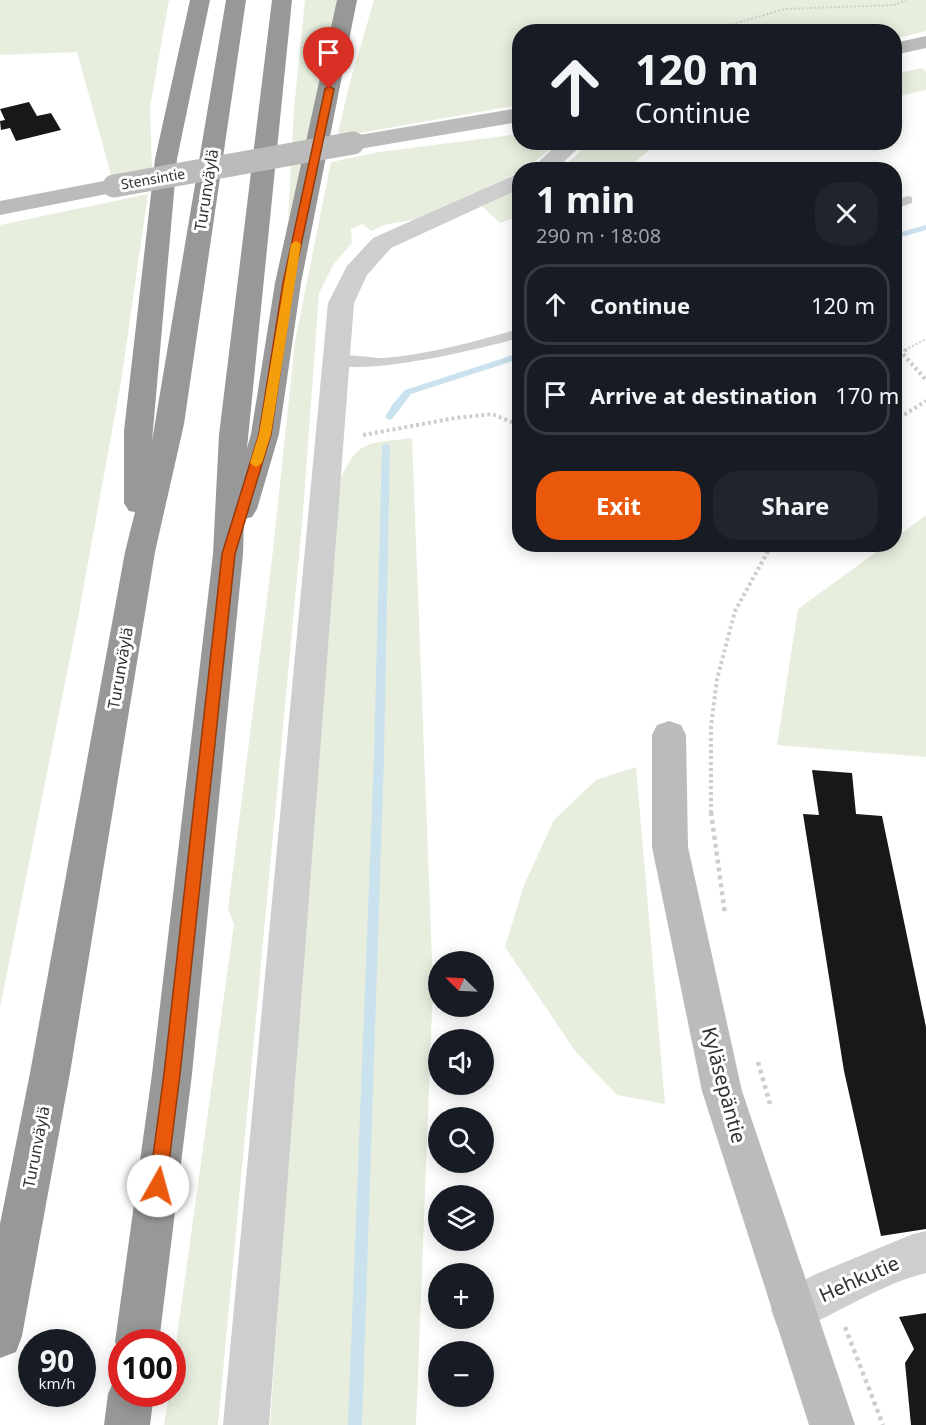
<!DOCTYPE html>
<html lang="en">
<head>
<meta charset="utf-8">
<style>
	body { margin:0; font-family:"Noto Sans",sans-serif; background:#20242c; color:#f1f3f6; height:100vh; display:flex; flex-direction:column; font-size:22px; white-space:nowrap }
	* { box-sizing:border-box; margin:0 }
	p { font-size:20px; color:#9ea1a6 }
	.icon { flex:none; width:33px; height:33px; fill:none; stroke:currentColor; stroke-width:2; stroke-linecap:round; stroke-linejoin:round }
	.map { position:relative; flex:1; overflow:hidden }
	.details { position:absolute; left:512px; top:162px; width:390px; height:390px; display:flex; flex-direction:column; background:#171b24; border-radius:24px; box-shadow:0 3px 15px #0003 }
	.details>* { flex:none }
	.top-card { position:absolute; left:512px; top:24px; width:390px; height:126px; border-radius:24px; box-shadow:0 3px 15px #0003; background:#171b24; color:#f1f3f6; overflow:hidden }
	.needle { width:39px; rotate:294deg }
	.buttons { position:absolute; left:428px; top:951px; display:grid; gap:12px }
	.buttons a { display:grid; place-items:center; width:66px; height:66px; border-radius:50%; background:#171b24; box-shadow:0 3px 15px #0003; font-size:30px }
	.speed { position:absolute; left:18px; top:1329px; display:flex; gap:12px; font-size:30px; font-weight:700; text-align:center }
	.speed>* { display:grid; place-content:center; width:78px; height:78px; border-radius:50%; background:#171b24; box-shadow:0 3px 15px #0003; line-height:1 }
	.speed small { font-size:15px; font-weight:400 }
	.speed .limit { border:9px solid #d22; background:#fff; color:#111 }
	.pin { position:absolute; display:grid; place-items:center; width:51px; height:51px; color:#fff; margin:-62px -26px; border-radius:50% 50% 50% 0; rotate:-45deg; box-shadow:0 0 6px #0007 }
	.pin .icon { rotate:45deg }
	.me { position:absolute; width:66px; margin:-33px; rotate:7deg; stroke-linejoin:round; filter:drop-shadow(0 0 4px #0008) }
	.turn { display:flex; align-items:center; gap:21px; height:126px; padding:0 24px; font-size:27px }
	.turn .icon { width:78px; height:78px; stroke-width:2.5 }
	.turn b { display:block; font-size:42px; line-height:51px }
	.round { display:grid; place-items:center; flex:none; width:63px; height:63px; border-radius:24px; background:#20242c }
	.overview { display:flex; align-items:center; justify-content:space-between; height:102px; padding:0 24px }
	h1 { font-size:36px; font-weight:700; line-height:45px }
	.cta { display:flex; gap:12px; margin-top:auto; padding:12px 24px }
	.cta a { flex:1; height:69px; border-radius:24px; background:#ea580c; color:#fff; font-size:24px; font-weight:700; line-height:69px; text-align:center }
	.cta a+a { background:#20242c; color:#f1f3f6 }
	ul { padding:0; list-style:none }
	li { display:flex; align-items:center; gap:18px; height:81px; margin:0 12px 9px; padding:0 12px; border:3px solid #363941; border-radius:24px }
	li div { flex:1 }
	li b { display:block; font-size:22px }
	li em { font-style:normal }
	.map>svg:first-child { display:block }
	.green { fill:#e7eede }
	.lines { fill:none; stroke-linecap:round; stroke-linejoin:round }
	.stream { fill:#cae1ee; fill-rule:evenodd }
	.building { fill:#181818 }
	.path-far2 { stroke:#cecece; stroke-width:2; stroke-dasharray:2 2; stroke-linecap:butt }
	.path-far1 { stroke:#cecece; stroke-width:4; stroke-dasharray:3 3; stroke-linecap:butt }
	.path { stroke:#cecece; stroke-width:4.5; stroke-dasharray:4 4; stroke-linecap:butt }
	.lane { fill:#cecece; fill-rule:evenodd }
	.street { fill:#cecece; fill-rule:evenodd }
	.secondary { fill:#bbb; fill-rule:evenodd }
	.highway { fill:#989898; fill-rule:evenodd }
	.secondary-bridge { stroke:#bbb; stroke-width:23 }
	.route { fill:#ea580c; stroke:#983908; stroke-width:1.5 }
	.slow { fill:#f59e0b }
	.labels { text-anchor:middle; stroke-width:6; stroke-linejoin:round; paint-order:stroke }
	.far-street-label { font-size:14px; fill:#313131; stroke:#fff }
	.street-label { font-size:16px; fill:#313131; stroke:#fff }
	.near-street-label { font-size:20px; fill:#313131; stroke:#fff }
</style>
</head>
<body>
<div class="map">
<svg width="926" height="1425" viewBox="0 0 926 1425">
	<rect width="100%" height="100%" fill="#fff"/>
	<path class="green" d="M0 0H169L150 107 152 171 112 178 77 52 0 55Z
		M305 0H339L320 95 288 220 294 109Z
		M374 0H926V31L894 39V32H519V105L337 137 349 86Z
		M922 68 926 72V90L894 97V74Z
		M519 134V142L558 143 525 169 519 170V172L417 219 384 225 372 231 362 224 351 229 352 243 333 265 319 293 303 513 218 1425H164L169 1394H172L173 1365 234 924 228 909 272 559 295 342 331 162 379 152Z
		M589 143H658L626 169 556 170 570 161Z
		M519 189V216L500 223 482 206Z
		M148 194 121 382 77 623 0 1008V225Z
		M412 438 433 985 416 1425H270L309 855 339 482C359 438 367 444 412 438Z
		M926 515V757L777 745 798 609 886 545 894 544V539Z
		M636 767 665 1104 617 1095 575 1051 505 947 524 885 554 820 596 780Z"/>
	<g class="lines">
		<path class="stream" d="M926 225V230L894 239V234Z
			M519 353V359L411 394 392 419 389 420 385 417 392 405 405 390Z
			M386 443 390 446 384 756 362 1425H348L374 756 382 446Z"/>
	</g>
	<path class="building" d="M29 102 37 116 51 113 61 130 16 141 10 128 1 130 0 121 5 120 0 109Z
		M812 770 852 773 856 814 882 816 926 1027V1229L881 1236 844 1071 803 814 819 815Z
		M926 1313V1425H911L905 1363 914 1349 899 1317Z"/>
	<g class="lines">
		<path class="path-far2" d="M705 32 785 9 894 5 906 0
			M905 350 926 339"/>
		<path class="path-far1" d="M906 349 903 354 926 380
			M894 421 926 401
			M363 435 455 418 492 414 519 425
			M711 813V727L717 679 735 611 772 544"/>
		<path class="path" d="M711 812 725 914
			M758 1062 770 1104
			M845 1327 883 1425"/>
		<path class="lane" d="M908 196 912 197V203L894 209V201Z
			M519 329V338C491 346 348 382 329 360 337 351 370 358 383 358 428 355 476 341 519 329Z"/>
		<path class="street" d="M560 142H585L555 170H530Z
			M519 173V189L391 248 367 275 354 303 269 1425H223L328 303 347 266 373 238Z
			M926 1231V1273C878 1285 838 1314 793 1332L777 1326 771 1310 777 1294 816 1274 913 1234Z"/>
		<path class="secondary" d="M926 36V48L894 55V43Z
			M519 108V122L353 150 345 148 342 143 345 138 353 136Z
			M114 179 122 181 126 186 122 191 0 215V201Z
			M669 721 681 725 686 735 688 847 742 1091 855 1425H809L702 1091 652 847V735L657 725Z"/>
		<path class="highway" d="M190 0H210L177 159 152 441 226 0H246L184 424 155 552 70 1073 22 1336 16 1352 0 1358V1224L30 1073 125 552 135 512 129 511 124 503V431L155 159Z
			M272 0H292L247 448 251 434 275 283 337 0H357L301 283 279 434 257 509 252 517 244 519 243 554 192 1074 159 1342H122V1358L115 1342 152 1074 213 554 219 435Z
			M122 1375V1394H154L150 1425H104L108 1394 115 1378Z"/>
		<path class="secondary-bridge" d="M114 186 353 143"/>
	</g>
	<path class="route" d="M329 86 334 89 293 283 271 434 235 554 180 1074 166 1186 164 1192 158 1195 152 1192 149 1186 164 1074 222 554 259 434 283 283 325 89Z"/>
	<path class="slow" d="M296 241 301 244 271 434 262 463 256 467 250 463 259 434 291 244Z"/>
	<g class="labels">
		<g class="far-street-label">
			<text transform="translate(153 179) rotate(-10)" y="5">Stensintie</text>
		</g>
		<g class="street-label">
			<text transform="translate(206 190) rotate(-81)" y="6">Turunväylä</text>
			<text transform="translate(120 668) rotate(-80)" y="6">Turunväylä</text>
			<text transform="translate(36 1147) rotate(-79)" y="6">Turunväylä</text>
		</g>
		<g class="near-street-label">
			<text transform="translate(724 1085) rotate(75)" y="7">Kyläsepäntie</text>
			<text transform="translate(859 1279) rotate(-24)" y="7">Hehkutie</text>
		</g>
	</g>
</svg>
<div class="buttons">
<a><svg class="needle" viewBox="-14 -14 28 28"><path d="M0-13l5 13h-10z" fill="#e53935"/><path d="M0 13l5-13h-10z" fill="#9ea1a6"/></svg></a>
<a><svg class="icon" aria-label="sound" viewBox="0 0 24 24"><path d="M4 9h4l5-4v14l-5-4H4zM17 9q2 3 0 6"/></svg></a>
<a><svg class="icon" aria-label="search" viewBox="0 0 24 24"><circle cx="10" cy="10" r="6"/><path d="M15 15l6 6"/></svg></a>
<a><svg class="icon" aria-label="layers" viewBox="0 0 24 24"><path d="M12 4l9 5-9 5-9-5zM3 14l9 5 9-5"/></svg></a>
<a>+</a>
<a>−</a>
</div>
<div class="speed"><div>90<small>km/h</small></div><div class="limit">100</div></div>
<div class="pin" style="left:329px;top:89px;background:#d93025"><svg class="icon" aria-label="arrive" viewBox="0 0 24 24"><path d="M6 21V4h12l-3 4 3 4H6"/></svg></div>
<svg class="me" style="left:158px;top:1186px" viewBox="-20 -20 40 40"><circle r="19" fill="#fff"/><path d="M0-13L10 11 0 6-10 11z" fill="#ea580c"/></svg>
<div class="top-card">
<div class="turn"><svg class="icon" aria-label="ahead" viewBox="0 0 24 24"><path d="M12 20V5M6 11l6-6 6 6"/></svg><div><b>120 m</b>Continue</div></div>
</div>
<section class="details">
<div class="overview"><div><h1>1 min</h1><p>290 m · 18:08</p></div><a class="round"><svg class="icon" aria-label="close" viewBox="0 0 24 24"><path d="M6 6l12 12M18 6L6 18"/></svg></a></div>
<ul>
<li><svg class="icon" aria-label="ahead" viewBox="0 0 24 24"><path d="M12 20V5M6 11l6-6 6 6"/></svg><div><b>Continue</b></div><em>120 m</em></li>
<li><svg class="icon" aria-label="arrive" viewBox="0 0 24 24"><path d="M6 21V4h12l-3 4 3 4H6"/></svg><div><b>Arrive at destination</b></div><em>170 m</em></li>
</ul>
<div class="cta"><a>Exit</a><a>Share</a></div>
</section>
</div>
</body>
</html>
